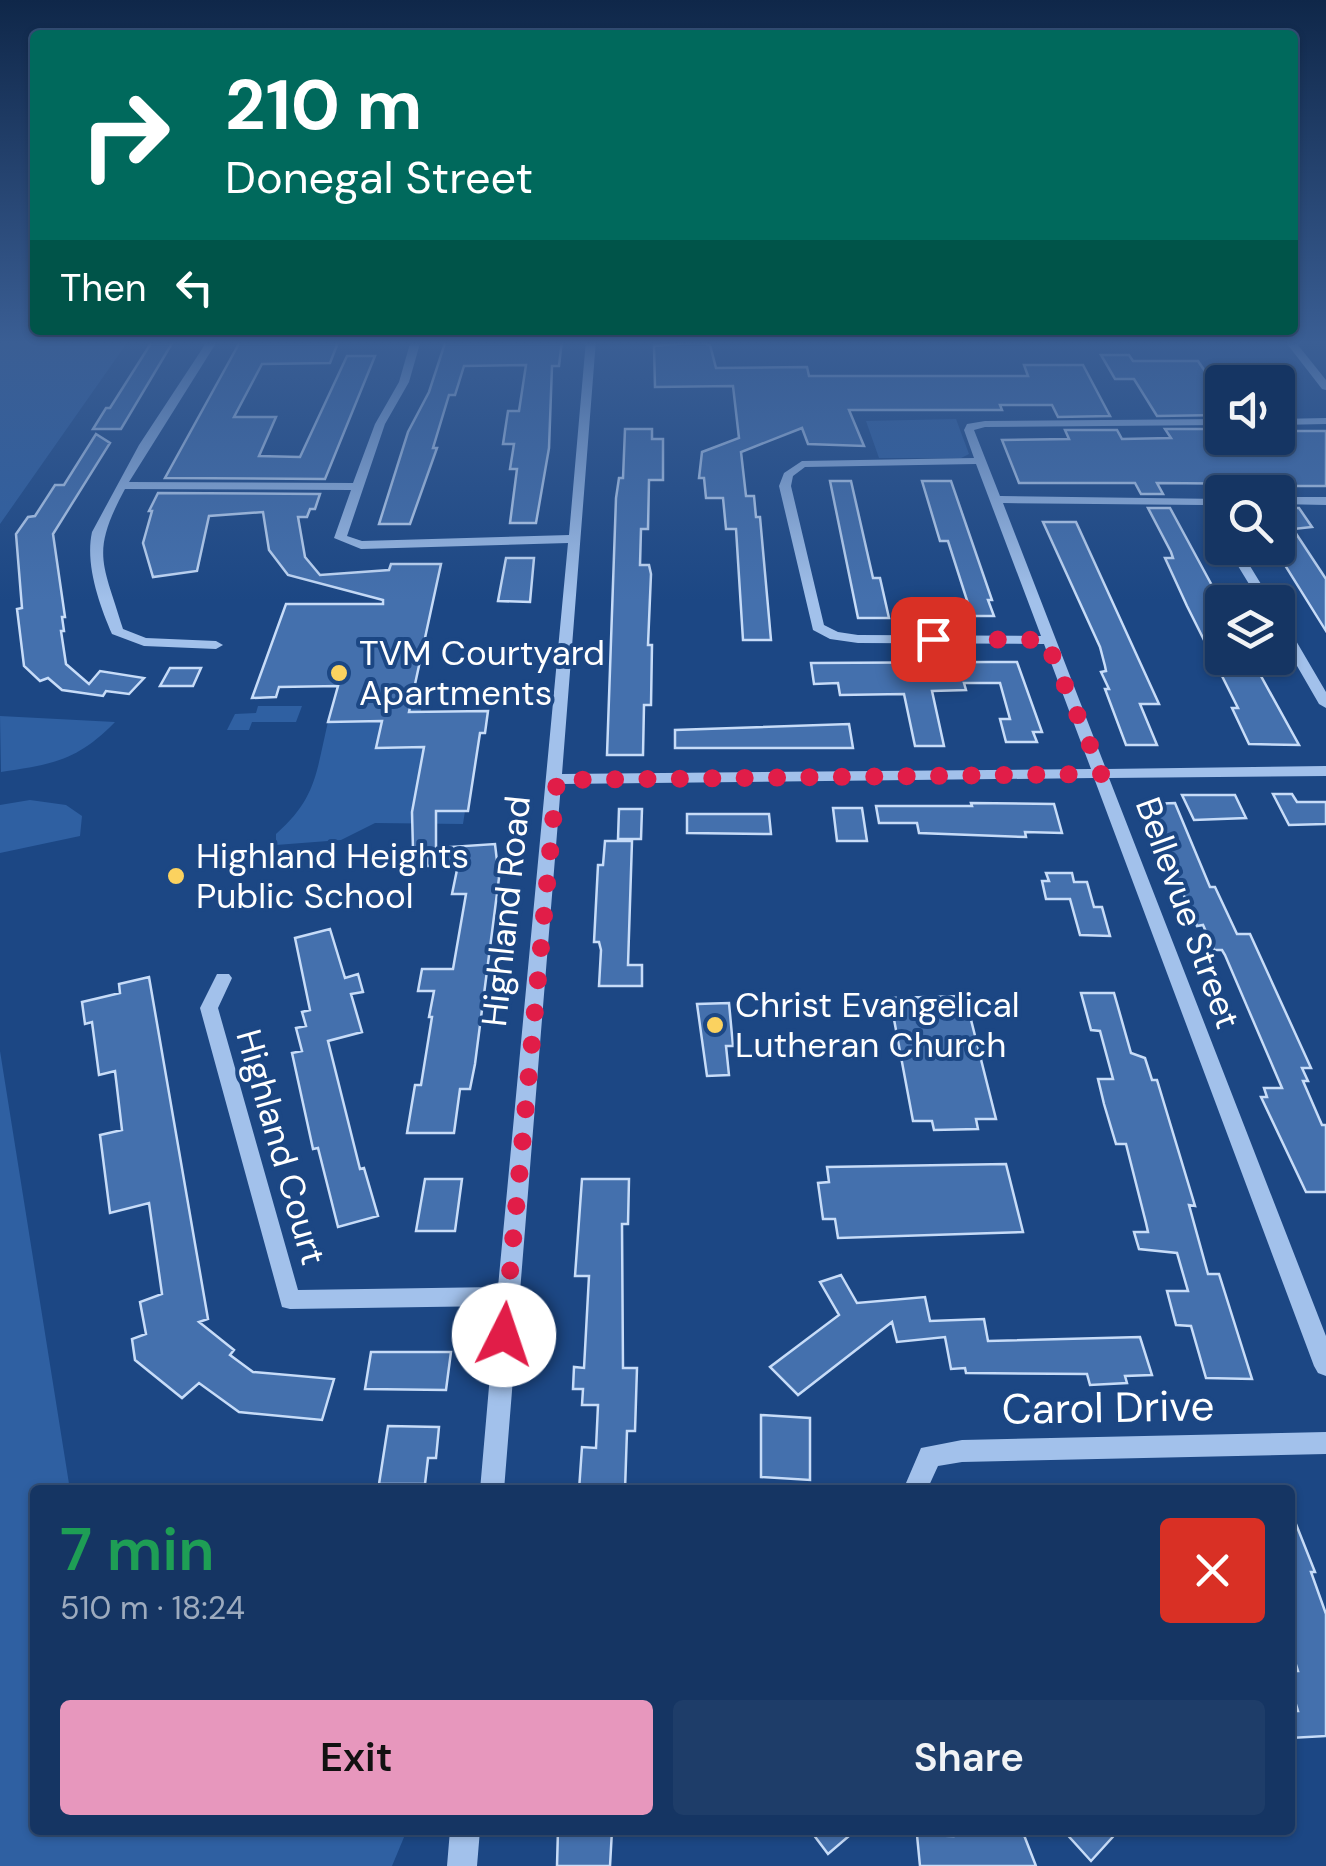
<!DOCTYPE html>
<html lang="en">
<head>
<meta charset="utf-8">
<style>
	body { margin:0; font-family:"DM Sans",sans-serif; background:#1e3d69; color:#f1f3f6; height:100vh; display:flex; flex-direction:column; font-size:38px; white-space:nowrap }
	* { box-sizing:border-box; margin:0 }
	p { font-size:32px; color:#9dabbe }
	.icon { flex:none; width:55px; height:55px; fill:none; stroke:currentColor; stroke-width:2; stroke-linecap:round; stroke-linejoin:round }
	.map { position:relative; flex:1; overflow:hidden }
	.sheet { position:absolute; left:30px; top:1485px; width:1265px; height:350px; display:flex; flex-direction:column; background:#153563; border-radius:10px; box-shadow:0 2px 8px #0004,0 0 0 2px #345078 }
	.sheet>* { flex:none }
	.hud { position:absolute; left:30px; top:30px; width:1268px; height:305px; border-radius:10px; box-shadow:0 2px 8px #0004,0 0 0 2px #345078; background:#00695c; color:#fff; overflow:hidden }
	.buttons { position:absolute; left:1205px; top:365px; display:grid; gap:20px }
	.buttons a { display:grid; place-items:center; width:90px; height:90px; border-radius:10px; background:#153563; box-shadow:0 2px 8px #0004,0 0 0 2px #345078; font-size:50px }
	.pin { position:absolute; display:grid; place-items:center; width:85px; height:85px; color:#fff; margin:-42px; border-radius:20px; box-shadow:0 5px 15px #0006 }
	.me { position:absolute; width:110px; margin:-55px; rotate:4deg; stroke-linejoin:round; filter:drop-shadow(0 0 8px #0008) }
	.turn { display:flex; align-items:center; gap:35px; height:210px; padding:0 30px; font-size:45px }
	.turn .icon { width:130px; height:130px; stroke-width:2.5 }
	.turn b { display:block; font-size:70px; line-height:85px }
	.then { display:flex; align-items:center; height:95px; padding:0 30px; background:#0003; gap:20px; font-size:38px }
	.round { display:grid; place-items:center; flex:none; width:105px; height:105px; border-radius:10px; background:#1e3d69 }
	.overview { display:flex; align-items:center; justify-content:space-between; height:170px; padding:0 30px }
	h1 { font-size:60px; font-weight:600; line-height:75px; color:#1e9e55 }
	.button { display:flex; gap:20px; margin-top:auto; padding:20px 30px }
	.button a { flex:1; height:115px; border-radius:10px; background:#e797bd; color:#111; font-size:40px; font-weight:600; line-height:115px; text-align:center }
	.button a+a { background:#1e3d69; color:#f1f3f6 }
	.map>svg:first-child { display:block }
	.green { fill:#2f60a2 }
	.building { fill:#4470ad; stroke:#c7dcf8; stroke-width:2.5 }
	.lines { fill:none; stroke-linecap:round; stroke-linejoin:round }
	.minor { fill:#a2c1eb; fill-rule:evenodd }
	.route { stroke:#e11d48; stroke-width:18; stroke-dasharray:0 32.4 }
	.poi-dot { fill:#fbd25f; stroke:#1c4784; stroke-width:4 }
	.labels { text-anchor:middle; stroke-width:8; stroke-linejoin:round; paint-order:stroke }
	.poi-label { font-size:35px; fill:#fff; stroke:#1c4784; text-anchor:start }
	.street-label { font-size:35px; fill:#fff; stroke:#1c4784 }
	.near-street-label { font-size:42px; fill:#fff; stroke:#1c4784 }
</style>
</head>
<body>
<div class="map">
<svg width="1326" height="1866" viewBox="0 0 1326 1866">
	<rect width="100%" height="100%" fill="#1c4784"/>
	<path class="green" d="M0 340H129L0 524Z
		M956 419 969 454 961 458H879L866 421Z
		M352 703 422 704 420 716H383L376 747H424L412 811H465L463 824 375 823 341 840 276 845V834C317 798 316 772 328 722L347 721Z
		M258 706H302L296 722H252L249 730H227L235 714 256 713Z
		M0 716 115 722C77 761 53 764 1 772Z
		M30 800 66 805 82 816 80 836 0 853V805Z
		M0 1051 70 1490H35V1830H407L392 1866H0Z"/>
	<path class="building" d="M153 340H174L121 429H93L106 408H110Z
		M241 340H339L330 363 262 364 234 417H276L259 456 300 457 347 356H375L325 479 165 478Z
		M446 340H562L559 366H552L549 448 536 523H510L517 469H510L514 444H503L508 411H519L526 365 464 366 455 395H449L433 448H437L410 524H379L408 432 429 392Z
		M701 342 710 345 716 368 807 367 809 376H1028L1024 365H1083L1110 416 1058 417 1052 405H1000L1002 410H849L864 446 808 444 802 428 741 452 746 496H754L756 517H760L771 640H743L736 529H726L723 498H706L704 478H699L702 452 739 438 733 386 655 387 654 346Z
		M1101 355H1129L1133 361H1198L1222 396V415L1157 416 1134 379H1115Z
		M625 429H652V439H663V480H649L648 529H641L640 565H649L651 574 648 645H652L651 705H644L643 755H607L616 498 619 478H623Z
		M1165 429H1222V438H1278V431H1326V486H1285L1289 493H1278V484L1157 483 1163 494H1141L1135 483H1019L1002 440 1069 439 1065 430H1117L1122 439 1171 438Z
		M96 434 110 443 53 534 65 617H62L64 631H61L66 664 89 684 100 671 144 678 129 694 106 691 103 696 62 690 48 678 40 681 24 666 17 609 22 608 16 534 28 517 35 516 55 485H64Z
		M830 481H851L873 578H880L889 618H858Z
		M922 481H951L992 600H988L994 616H972L948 541H940Z
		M158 493 320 494 315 509H310L307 517H298L305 557 320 575 389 570 391 564H441L409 712 488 711 485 733H480L468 811H436V848L495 844 499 878 475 1064 470 1089H460L454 1133H407L415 1085H421L432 1017H429L434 991H418L422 969H453L466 894H452L458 865 427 866V849L413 850 412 812 424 747 376 748 382 721 328 722 338 686 279 687 276 697 252 698 286 604H383V600L288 575 269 550 263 512 209 516 197 571 153 577 143 543 152 511H149Z
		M1148 508H1170L1222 604V658H1251L1299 745 1249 744 1232 708H1238L1187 606 1165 558H1173L1171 552Z
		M1278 508H1299L1312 527 1293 529 1326 579V631L1278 554Z
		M1043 522H1076L1159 704H1140L1157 745H1126L1105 689H1109L1101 672 1106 671 1105 666 1100 647Z
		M506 558H534L530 602 498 601Z
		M990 662H1017L1042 732H1033L1037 742H1006L1000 719H1010L1000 683H964L966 690 932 691 944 746H915L904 694 840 695 838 683 814 684 811 663Z
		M170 668H201L193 686H160Z
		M849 724 853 748H675V730Z
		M1273 794H1292L1297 802H1326V824L1289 825Z
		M1182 795H1235L1246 818 1194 820Z
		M971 803 1054 804 1062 833 1025 832 1026 837 919 833 917 823H879L876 806H972Z
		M1175 803 1210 887H1215L1237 934H1250L1311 1068H1302L1308 1081H1303L1322 1125H1326V1192H1306L1261 1097H1267L1264 1088H1282L1225 955 1222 950H1214L1203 925 1197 926 1166 854H1172L1151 804Z
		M833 808H862L867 841H837Z
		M619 809H642L641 839H618Z
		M687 814H769L771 834 687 833Z
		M605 841H632L628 965H642V986H599L601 950 599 942H594L598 865H603Z
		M1046 873H1072L1074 882H1087L1094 907H1102L1110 936 1080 935 1070 899H1046L1042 881H1049Z
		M330 929 345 978 358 974 363 992 351 994 362 1032 328 1041 360 1169 364 1168 378 1216 338 1227 318 1148 313 1149 292 1053 302 1051 296 1028 306 1026 302 1012 310 1010 295 938Z
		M149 977 208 1319 199 1322 234 1350 230 1355 253 1372 334 1379 322 1420 239 1412 199 1383 182 1398 135 1360 132 1339 146 1334 140 1302 162 1294 149 1203 110 1213 100 1135 122 1130 115 1071 99 1075 92 1022 85 1024 82 1002 120 993 119 984Z
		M1081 993H1114L1131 1053 1145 1058 1152 1080H1157L1195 1206 1189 1205 1208 1274H1219L1252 1379 1206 1378 1191 1326 1176 1325 1167 1291H1188L1177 1253 1139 1249 1134 1232H1148L1146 1223 1126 1144H1116L1104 1104 1098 1079H1113L1100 1031 1091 1030Z
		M965 996 996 1119H976L978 1129 934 1130 932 1121H913L890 998Z
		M729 1003 733 1046H726L729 1075 707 1076 697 1004Z
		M1006 1164 1023 1232 838 1238 835 1219H823L818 1183 829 1182 827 1167Z
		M425 1179H462L455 1231H416Z
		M582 1179H629L628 1224H622L623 1368H637L635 1431H627L625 1490H579L582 1447 596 1448 598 1405H582L583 1389H573L574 1367 584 1368 589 1276H575Z
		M841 1275 857 1303 925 1297 930 1321 984 1319 988 1341 1140 1337 1152 1375 1125 1376 1127 1383 1090 1385 1087 1374 966 1373 965 1368 951 1369 945 1337 897 1342 892 1322 798 1395 770 1367 839 1315 820 1282Z
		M371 1352H451L446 1390 365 1389Z
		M761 1415 810 1418V1480L761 1477Z
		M388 1426 439 1427 436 1458H428L425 1484H379Z
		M1290 1509 1315 1572H1311L1326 1614V1736L1290 1738V1711H1298L1290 1685V1671H1298L1290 1646Z
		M558 1830H612L610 1866H557Z
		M810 1830H856L828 1854Z
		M973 1830H1022L1036 1866H920L917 1835 954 1836Z
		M1063 1830H1119L1091 1861Z"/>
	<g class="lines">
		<path class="minor" d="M208 340H218L129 482 353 483 375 424 399 382 411 340H421L409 382 385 424 347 536 362 541 569 535 586 340H596L562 774 1091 769 1044 644 858 643 830 639 813 630 779 486 784 473 802 461 974 458 964 430 967 424 985 421 1222 419V425L985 427 974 430 1000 496 1222 499V505H1215L1222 519V533L1218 532 1203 505 1003 503 1106 769 1326 766V776L1109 778 1326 1336V1376L1318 1373 1314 1366 1094 778 561 784 504 1490H480L496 1306 290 1309 282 1307 200 1008 217 974H229L232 978 218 1008 298 1290 498 1287 568 543 361 549 334 538 351 490 125 489C90 554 103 562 123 629L146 638 216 641 223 645 216 649 144 646 112 634C99 604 85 564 92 532L139 445ZM976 464 1041 636 858 635 838 632 824 625 791 486 793 476 805 467Z
			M1284 340H1294L1326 380V390L1322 389Z
			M1326 418V424L1278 425V419Z
			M1326 497V505L1278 504V497Z
			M1227 548H1239L1272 602H1260Z
			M1278 618 1285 622 1326 692V708L1319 704 1278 633Z
			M1326 1432V1454L962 1462 938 1466 927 1490H903L921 1448 962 1440Z
			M450 1830H480L477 1866H447Z"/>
	</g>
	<linearGradient id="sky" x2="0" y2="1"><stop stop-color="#0f2749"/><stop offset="0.57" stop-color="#3a5e94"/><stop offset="1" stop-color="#3a5e94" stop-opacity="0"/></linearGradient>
	<rect width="1326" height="601" fill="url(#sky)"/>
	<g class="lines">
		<path class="route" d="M504 1335 557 780 1102 774 1046 640 933 639"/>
	</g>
	<g class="poi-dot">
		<circle cx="339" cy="673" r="10"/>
		<circle cx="176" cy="876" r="10"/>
		<circle cx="715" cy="1025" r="10"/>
	</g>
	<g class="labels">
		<g class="poi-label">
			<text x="359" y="665">TVM Courtyard<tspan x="359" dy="40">Apartments</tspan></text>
			<text x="196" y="868">Highland Heights<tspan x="196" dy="40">Public School</tspan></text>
			<text x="735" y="1017">Christ Evangelical<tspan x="735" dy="40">Lutheran Church</tspan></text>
		</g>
		<g class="street-label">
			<text transform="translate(506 911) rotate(-84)" y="12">Highland Road</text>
			<text transform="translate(1188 913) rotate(70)" y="12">Bellevue Street</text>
			<text transform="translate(281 1147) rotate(74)" y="12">Highland Court</text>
		</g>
		<g class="near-street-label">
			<text transform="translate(1108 1407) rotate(-1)" y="15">Carol Drive</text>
		</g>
	</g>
</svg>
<div class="buttons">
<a><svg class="icon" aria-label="sound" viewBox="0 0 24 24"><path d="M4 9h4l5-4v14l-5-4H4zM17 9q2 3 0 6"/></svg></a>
<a><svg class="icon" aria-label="search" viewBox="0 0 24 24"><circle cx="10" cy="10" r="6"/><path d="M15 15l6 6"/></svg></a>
<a><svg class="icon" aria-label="layers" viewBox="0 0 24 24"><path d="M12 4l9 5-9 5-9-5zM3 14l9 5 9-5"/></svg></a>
</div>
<div class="pin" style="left:933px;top:639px;background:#d93025"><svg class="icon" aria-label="arrive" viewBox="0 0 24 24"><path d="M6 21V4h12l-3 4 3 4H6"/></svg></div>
<svg class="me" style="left:504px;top:1335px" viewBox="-20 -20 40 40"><circle r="19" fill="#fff"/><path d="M0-13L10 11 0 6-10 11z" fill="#e11d48"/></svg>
<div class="hud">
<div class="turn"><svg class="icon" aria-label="right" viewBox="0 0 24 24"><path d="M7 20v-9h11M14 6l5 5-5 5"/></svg><div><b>210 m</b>Donegal Street</div></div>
<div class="then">Then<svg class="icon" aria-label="left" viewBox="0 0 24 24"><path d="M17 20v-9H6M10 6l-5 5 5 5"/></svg></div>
</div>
<section class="sheet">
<div class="overview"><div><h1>7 min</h1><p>510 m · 18:24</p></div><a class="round" style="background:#d93025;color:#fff"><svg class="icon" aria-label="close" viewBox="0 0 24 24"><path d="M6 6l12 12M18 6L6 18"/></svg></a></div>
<div class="button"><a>Exit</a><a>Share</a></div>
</section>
</div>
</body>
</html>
